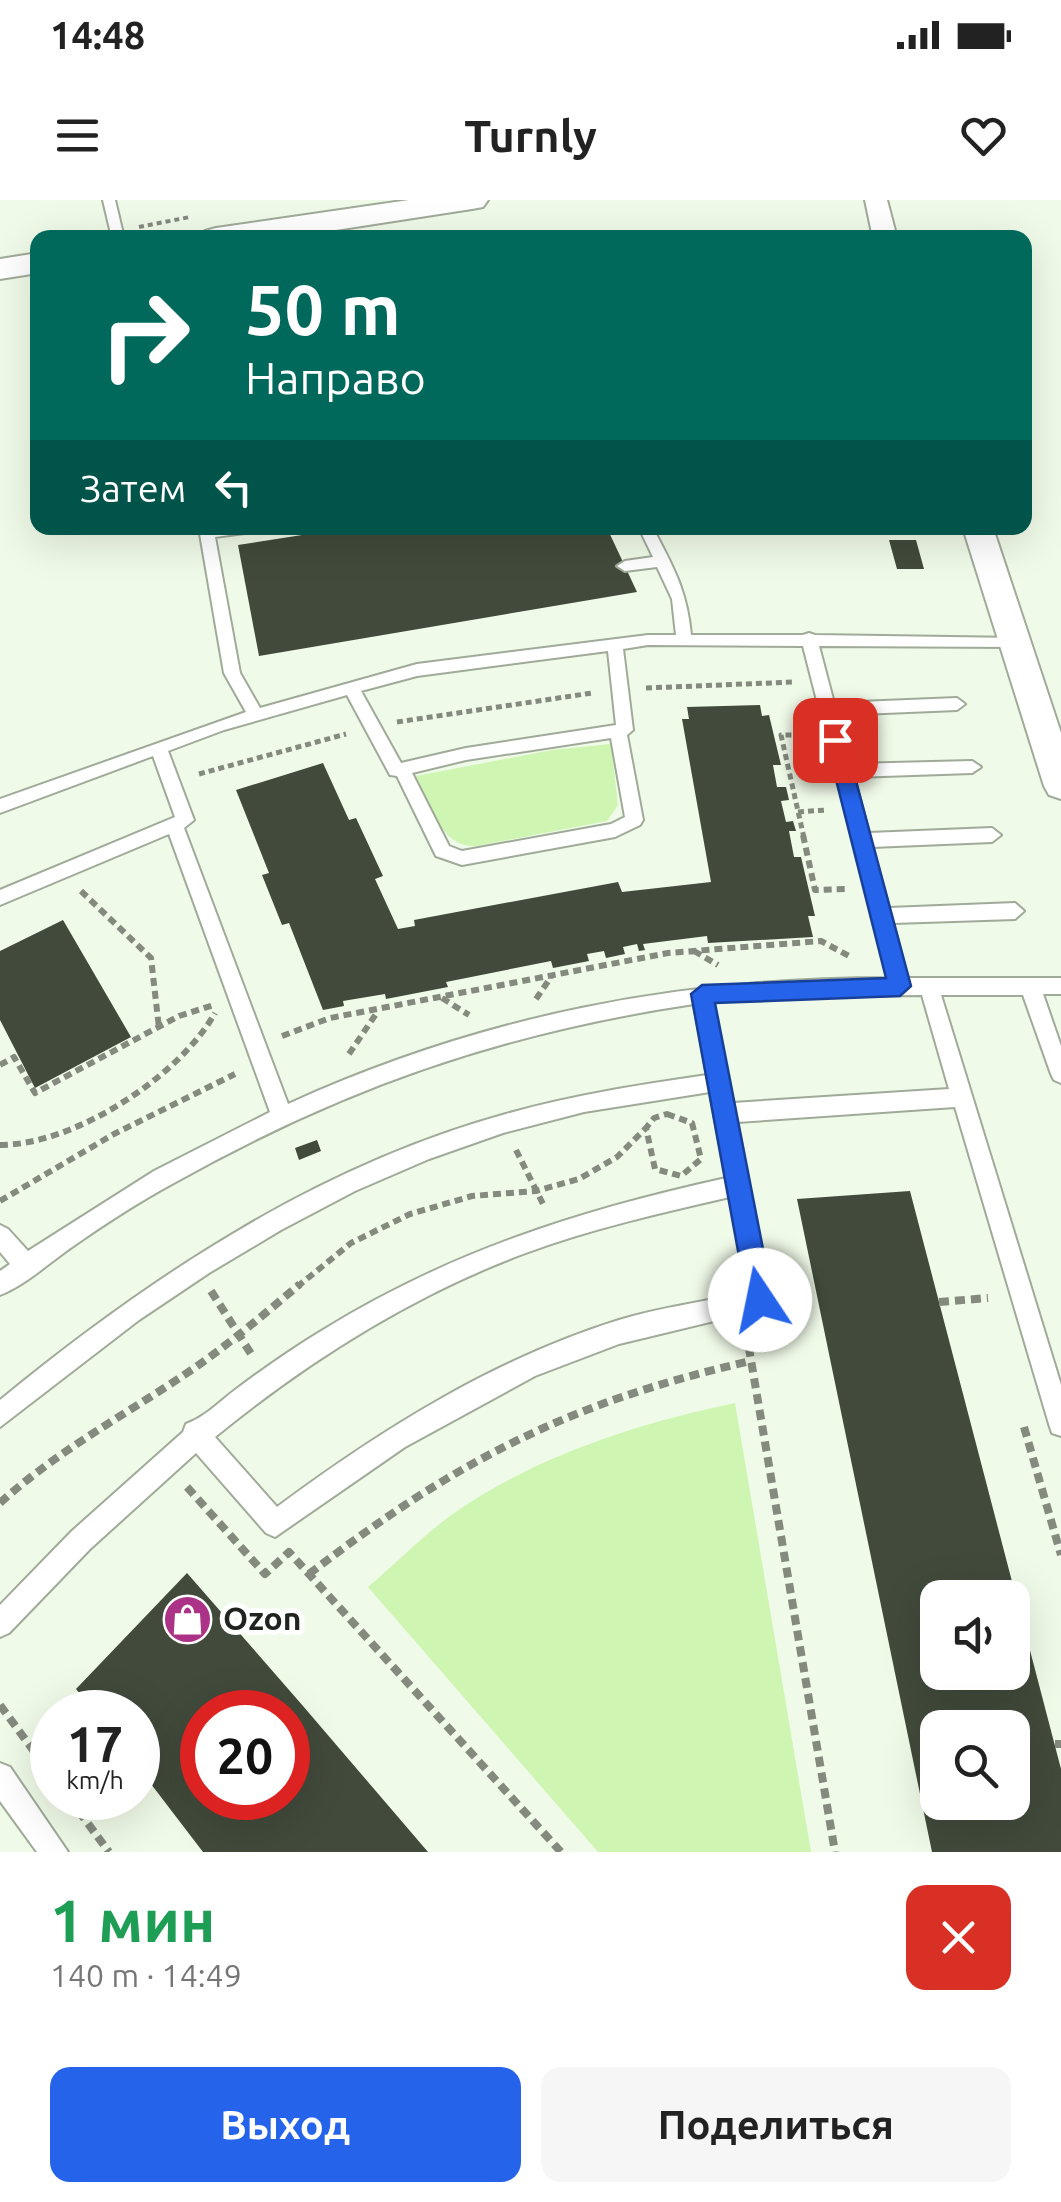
<!DOCTYPE html>
<html lang="ru">
<head>
<meta charset="utf-8">
<style>
	body { margin:0; font-family:Ubuntu,sans-serif; background:#f6f6f6; color:#222; height:100vh; display:flex; flex-direction:column; font-size:38px; white-space:nowrap }
	* { box-sizing:border-box; margin:0 }
	p { font-size:32px; color:#767676 }
	.icon { flex:none; width:55px; height:55px; fill:none; stroke:currentColor; stroke-width:2; stroke-linecap:round; stroke-linejoin:round }
	.map { position:relative; height:1652px; overflow:hidden }
	.drawer { display:flex; flex-direction:column; background:#fff; flex:1 }
	.drawer>* { flex:none }
	.top-card { position:absolute; left:30px; top:30px; width:1002px; height:305px; border-radius:20px; box-shadow:0 10px 40px #0002; background:#00695c; color:#fff; overflow:hidden }
	.controls { position:absolute; left:920px; top:1380px; display:grid; gap:20px }
	.controls a { display:grid; place-items:center; width:110px; height:110px; border-radius:20px; background:#fff; box-shadow:0 10px 40px #0002; font-size:50px }
	.speed { position:absolute; left:30px; top:1490px; display:flex; gap:20px; font-size:50px; font-weight:700; text-align:center }
	.speed>* { display:grid; place-content:center; width:130px; height:130px; border-radius:50%; background:#fff; box-shadow:0 10px 40px #0002; line-height:1 }
	.speed small { font-size:25px; font-weight:400 }
	.speed .limit { border:15px solid #d22; background:#fff; color:#111 }
	.pin { position:absolute; display:grid; place-items:center; width:85px; height:85px; color:#fff; margin:-42px; border-radius:20px; box-shadow:0 5px 15px #0006 }
	.me { position:absolute; width:110px; margin:-55px; rotate:349deg; stroke-linejoin:round; filter:drop-shadow(0 0 8px #0008) }
	.turn { display:flex; align-items:center; gap:35px; height:210px; padding:0 50px; font-size:45px }
	.turn .icon { width:130px; height:130px; stroke-width:2.5 }
	.turn b { display:block; font-size:70px; line-height:85px }
	.then { display:flex; align-items:center; height:95px; padding:0 50px; background:#0003; gap:20px; font-size:38px }
	.round { display:grid; place-items:center; flex:none; width:105px; height:105px; border-radius:20px; background:#f6f6f6 }
	.summary { display:flex; align-items:center; justify-content:space-between; height:170px; padding:0 50px }
	h1 { font-size:60px; font-weight:700; line-height:75px; color:#1e9e55 }
	.cta { display:flex; gap:20px; margin-top:auto; padding:20px 50px }
	.cta a { flex:1; height:115px; border-radius:20px; background:#2563eb; color:#fff; font-size:40px; font-weight:700; line-height:115px; text-align:center }
	.cta a+a { background:#f6f6f6; color:#222 }
	.status { display:flex; justify-content:space-between; align-items:center; height:70px; padding:0 50px; background:#fff; direction:ltr }
	.status svg { height:28px; fill:currentColor }
	header { display:flex; justify-content:space-between; align-items:center; height:130px; padding:0 50px; background:#fff; font-size:45px; font-weight:700 }
	.map>svg:first-child { display:block }
	.green { fill:#cef5b1 }
	.building { fill:#414a3b; fill-rule:evenodd }
	.lines { fill:none; stroke-linecap:round; stroke-linejoin:round }
	.lane-casing { stroke:#a0aa99; stroke-width:4 }
	.street-casing { stroke:#a0aa99; stroke-width:4 }
	.secondary-casing { stroke:#a0aa99; stroke-width:4 }
	.path-far3 { stroke:#848a7e; stroke-width:4; stroke-dasharray:5 4; stroke-linecap:butt }
	.path-far2 { stroke:#848a7e; stroke-width:5; stroke-dasharray:6 4; stroke-linecap:butt }
	.path-far1 { stroke:#848a7e; stroke-width:6; stroke-dasharray:8 5; stroke-linecap:butt }
	.path { stroke:#848a7e; stroke-width:8; stroke-dasharray:10 6; stroke-linecap:butt }
	.lane { fill:#fff; fill-rule:evenodd }
	.street { fill:#fff; fill-rule:evenodd }
	.secondary { fill:#fff; fill-rule:evenodd }
	.route { fill:#2563eb; stroke:#184099; stroke-width:2.5 }
	.labels { text-anchor:middle; stroke-width:10; stroke-linejoin:round; paint-order:stroke }
	.near-poi-label { font-size:32px; font-weight:bold; fill:#21241e; stroke:#fff; text-anchor:start }
</style>
</head>
<body>
<div class="status"><b>14:48</b><svg viewBox="0 0 49 12"><path d="M0 12V9h3v3zM5 12V6h3v6zM10 12V3h3v9zM15 12V0h3v12zM26 1h20v11H26zM47 4h2v5h-2z"/></svg></div>
<header><svg class="icon" aria-label="menu" viewBox="0 0 24 24"><path d="M4 6h16M4 12h16M4 18h16"/></svg>Turnly<svg class="icon" aria-label="heart" viewBox="0 0 24 24"><path d="M12 20l-8-8c-3-5 5-10 8-4 3-6 11-1 8 4z"/></svg></header>
<div class="map">
<svg width="1061" height="1652" viewBox="0 0 1061 1652">
	<rect width="100%" height="100%" fill="#f0fae8"/>
	<path class="green" d="M611 544 618 605 607 621 476 646C440 648 430 603 416 576L552 550Z
		M735 1203 811 1652H598L368 1387C399 1361 429 1329 463 1307 545 1253 640 1223 735 1203Z"/>
	<path class="building" d="M347 328H607L637 392 259 456 238 345Z
		M889 340H916L924 369H897Z
		M760 505 762 516 769 515 781 565H773L777 587H786L789 600 781 601 786 622 793 621 796 631H789L794 657H801L815 716H808L813 737 708 743 707 736 643 744 645 750 639 751 637 744 623 747 625 754 606 758 604 751 587 754 589 761 553 768 551 761 446 782 448 787 386 799 385 794 343 801 344 806 323 810 289 723 282 725 262 675 269 673 236 590 323 563 349 620 356 618 383 676 375 679 398 729 415 726 414 720 618 682 622 692 711 682 682 519H689L687 507Z
		M63 720 131 837 35 888 0 820V751Z
		M317 940 321 951 299 960 295 948Z
		M910 991 1061 1569V1652H932L797 999ZM938 1398H1012V1472H938ZM938 1528H1012V1602H938Z
		M187 1373 303 1506 428 1652H203L138 1567V1512H94L76 1489ZM202 1512H288V1598H202Z"/>
	<g class="lines">
		<defs>
			<path id="lane" d="M103 0H115L124 38H112Z
				M218 328H252L245 333 215 337 240 473 260 508 417 464 648 435H676L672 399 657 367 625 371 617 366 625 361 653 357 639 328H653C673 367 687 390 691 435H803L809 433 815 435 1021 438 1023 442 1015 447 819 446 834 503 957 498 965 504 957 510 837 515 851 564 972 561 981 567 972 573 854 577 869 633 992 628 1001 635 992 642 872 647 889 708 1015 703 1024 711 1015 719 893 723 907 778H1061V794H1043L1061 846V883L1054 880 1051 874 1023 795H941L1061 1185V1236L1052 1233 1049 1224 955 907 737 922 771 1100 768 1108 619 1144 535 1176 405 1247 275 1337 266 1333 196 1253 90 1349 9 1433 0 1437V1405L72 1331 183 1232 186 1224C205 1217 219 1202 235 1190 263 1169 293 1148 323 1130 451 1051 581 1010 726 978L710 892 584 912 503 933 429 959 355 991 281 1030 209 1073 139 1120 0 1227V1200C150 1077 317 966 506 914 572 895 639 885 707 875L694 804C500 833 343 888 172 984 137 1003 102 1026 69 1049 48 1064 25 1085 0 1095V1071L10 1064 0 1052V1025L8 1029 28 1051 154 971 270 912 169 634 0 705V690L175 617 153 556 0 613V599L246 512 224 473 200 334ZM648 445 803 446 888 778C677 778 481 816 288 904L184 628 194 620 168 551 224 530 347 495 390 575 397 576 436 656 462 665 615 637 640 625 643 620 627 535 633 530 623 449ZM608 451 616 525 466 548 401 563 361 491 417 476ZM611 538 625 617 611 624 462 651 449 646 412 573 466 560ZM922 795 949 889 733 903 713 802 794 796ZM730 997 747 1092C705 1102 661 1107 619 1120 494 1159 382 1229 277 1307L215 1237C307 1162 411 1096 523 1054 590 1029 660 1013 730 997Z
				M0 1563 10 1567 68 1652H37L0 1601Z"/>
			<path id="street" d="M865 0H887L897 38H873Z
				M963 328H993L1061 533V599L1049 595 1044 586Z"/>
			<path id="secondary" d="M409 0H488L483 7 472 9 284 38H200L205 31 216 28Z
				M38 53V73L0 79V59Z"/>
		</defs>
		<use href="#lane" class="lane-casing"/>
		<use href="#street" class="street-casing"/>
		<use href="#secondary" class="secondary-casing"/>
		<path class="path-far3" d="M139 27 190 17"/>
		<path class="path-far2" d="M646 488 794 482
			M397 522 592 493
			M199 574 346 534
			M798 612 826 610
			M804 638 781 535H807"/>
		<path class="path-far1" d="M803 635 815 690 848 689
			M81 691 151 758 159 828
			M694 751 718 765
			M442 798 469 815
			M536 799 551 777
			M282 836 330 818 668 753 821 741 851 757
			M349 854 378 811
			M0 865 14 857 35 893 179 816 214 805
			M667 914 692 923 701 959 681 976 655 969 646 928 654 918Z
			M0 945C74 945 179 877 215 813
			M516 950 544 1006
			M0 1001 114 934 235 874
			M297 1087 351 1043 410 1014 472 996 536 991 579 979 617 957 646 928"/>
		<path class="path" d="M211 1091 253 1157
			M939 1102 988 1098
			M746 1131 835 1652
			M1024 1227 1061 1355
			M187 1287 265 1374 289 1352 561 1652
			M0 1303C55 1253 116 1220 178 1179 221 1151 261 1117 300 1084
			M309 1374C456 1261 569 1202 751 1161
			M0 1505 52 1576
			M1055 1544H1061
			M69 1598 109 1652"/>
		<use href="#lane" class="lane"/>
		<use href="#street" class="street"/>
		<use href="#secondary" class="secondary"/>
	</g>
	<path class="route" d="M835 533 845 540 911 786 900 796 715 803 773 1100 769 1109 760 1113 751 1109 747 1100 691 794 702 785 886 778 826 540Z"/>
	<defs>
		<symbol id="shop-disc" viewBox="-11 -11 22 22"><circle r="9.5" fill="#ab3286" stroke="#fff"/><path d="M-5-2.5h2.3a2.7 3.5 0 0 1 5.4 0H5L5.5 6h-11ZM-1.5-2.5h3a1.5 2.3 0 0 0-3 0Z" fill="#fff"/></symbol>
	</defs>
	<g fill-rule="evenodd">
		<use href="#shop-disc" x="160" y="1392" width="55" height="55"/>
	</g>
	<g class="labels">
		<g class="near-poi-label">
			<text x="223" y="1430">Ozon</text>
		</g>
	</g>
</svg>
<div class="controls">
<a><svg class="icon" aria-label="sound" viewBox="0 0 24 24"><path d="M4 9h4l5-4v14l-5-4H4zM17 9q2 3 0 6"/></svg></a>
<a><svg class="icon" aria-label="search" viewBox="0 0 24 24"><circle cx="10" cy="10" r="6"/><path d="M15 15l6 6"/></svg></a>
</div>
<div class="speed"><div>17<small>km/h</small></div><div class="limit">20</div></div>
<div class="pin" style="left:835px;top:540px;background:#d93025"><svg class="icon" aria-label="arrive" viewBox="0 0 24 24"><path d="M6 21V4h12l-3 4 3 4H6"/></svg></div>
<svg class="me" style="left:760px;top:1100px" viewBox="-20 -20 40 40"><circle r="19" fill="#fff"/><path d="M0-13L10 11 0 6-10 11z" fill="#2563eb"/></svg>
<div class="top-card">
<div class="turn"><svg class="icon" aria-label="right" viewBox="0 0 24 24"><path d="M7 20v-9h11M14 6l5 5-5 5"/></svg><div><b>50 m</b>Направо</div></div>
<div class="then">Затем<svg class="icon" aria-label="left" viewBox="0 0 24 24"><path d="M17 20v-9H6M10 6l-5 5 5 5"/></svg></div>
</div>
</div>
<section class="drawer">
<div class="summary"><div><h1>1 мин</h1><p>140 m · 14:49</p></div><a class="round" style="background:#d93025;color:#fff"><svg class="icon" aria-label="close" viewBox="0 0 24 24"><path d="M6 6l12 12M18 6L6 18"/></svg></a></div>
<div class="cta"><a>Выход</a><a>Поделиться</a></div>
</section>
</body>
</html>
